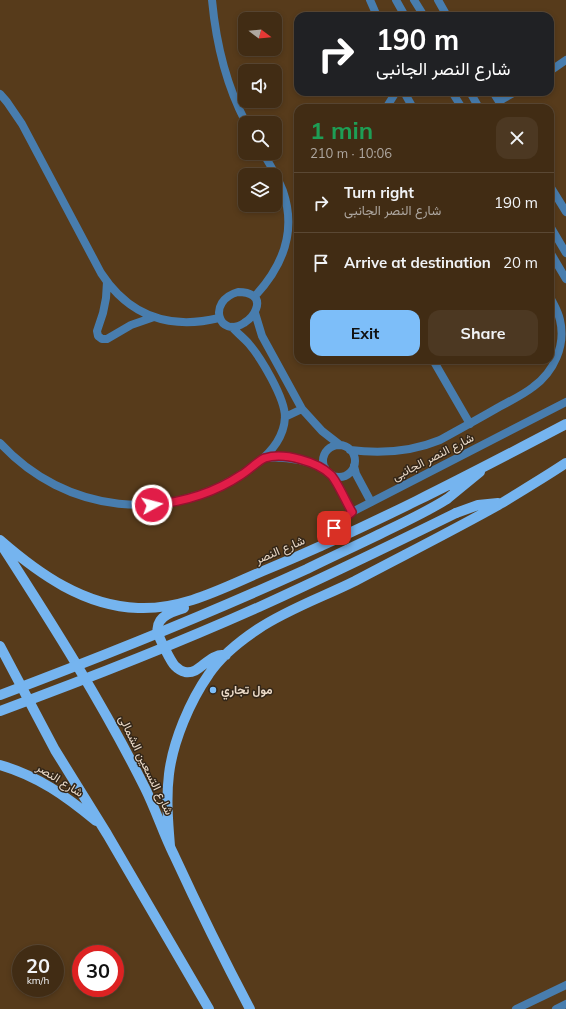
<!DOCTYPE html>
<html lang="en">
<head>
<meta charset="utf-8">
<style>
	body { margin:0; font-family:Mulish,Vazirmatn,sans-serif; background:#4c3822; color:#f1f3f6; height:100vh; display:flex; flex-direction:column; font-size:15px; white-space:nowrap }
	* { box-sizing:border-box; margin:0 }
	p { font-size:13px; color:#aea7a0 }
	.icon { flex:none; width:22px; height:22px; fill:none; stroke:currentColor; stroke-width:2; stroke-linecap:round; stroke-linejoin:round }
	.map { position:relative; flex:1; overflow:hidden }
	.drawer { position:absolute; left:294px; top:104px; width:260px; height:260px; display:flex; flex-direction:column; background:#412c14; border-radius:12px; box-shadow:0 2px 6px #0003,0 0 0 1px #5a4834 }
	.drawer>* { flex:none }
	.banner { position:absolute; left:294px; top:12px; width:260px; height:84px; border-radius:12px; box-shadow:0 2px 6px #0003,0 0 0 1px #5a4834; background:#202124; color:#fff; overflow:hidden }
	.needle { width:26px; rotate:106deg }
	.buttons { position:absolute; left:238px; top:12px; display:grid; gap:8px }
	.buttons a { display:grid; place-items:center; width:44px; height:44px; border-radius:8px; background:#412c14; box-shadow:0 2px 6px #0003,0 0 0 1px #5a4834; font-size:20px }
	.speed { position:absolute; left:12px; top:945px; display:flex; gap:8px; font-size:20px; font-weight:700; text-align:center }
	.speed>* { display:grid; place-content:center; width:52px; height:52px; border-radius:50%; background:#412c14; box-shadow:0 2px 6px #0003,0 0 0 1px #5a4834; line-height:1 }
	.speed small { font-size:10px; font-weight:400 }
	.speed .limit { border:6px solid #d22; background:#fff; color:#111 }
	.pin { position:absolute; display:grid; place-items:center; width:34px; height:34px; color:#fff; margin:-17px; border-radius:8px; box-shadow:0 2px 6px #0006 }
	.me { position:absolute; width:44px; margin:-22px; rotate:83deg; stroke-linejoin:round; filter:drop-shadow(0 0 3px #0008) }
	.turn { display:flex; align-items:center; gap:14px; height:84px; padding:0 16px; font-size:18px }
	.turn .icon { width:52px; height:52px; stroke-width:2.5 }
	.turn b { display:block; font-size:28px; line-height:34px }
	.round { display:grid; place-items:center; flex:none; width:42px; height:42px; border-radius:12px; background:#4c3822 }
	.head { display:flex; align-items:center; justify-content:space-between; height:68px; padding:0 16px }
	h1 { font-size:24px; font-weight:700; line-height:30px; color:#1e9e55 }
	.action { display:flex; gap:8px; margin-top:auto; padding:8px 16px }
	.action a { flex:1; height:46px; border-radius:12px; background:#7dbef9; color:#111; font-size:16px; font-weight:700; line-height:46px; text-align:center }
	.action a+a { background:#4c3822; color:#f1f3f6 }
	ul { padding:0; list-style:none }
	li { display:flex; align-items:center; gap:12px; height:60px; padding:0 16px; border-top:1px solid #5a4834 }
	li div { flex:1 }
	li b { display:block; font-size:15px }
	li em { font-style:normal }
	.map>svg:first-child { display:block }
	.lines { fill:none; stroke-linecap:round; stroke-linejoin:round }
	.minor { stroke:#487dae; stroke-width:8 }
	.tertiary { stroke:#487dae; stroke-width:8 }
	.primary { stroke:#75b4ef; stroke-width:10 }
	.primary-bridge { stroke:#75b4ef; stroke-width:10 }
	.route-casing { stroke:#92132f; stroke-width:10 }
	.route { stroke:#e11d48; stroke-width:7 }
	.poi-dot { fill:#7dbef9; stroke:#332618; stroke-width:1.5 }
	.labels { text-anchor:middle; stroke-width:3; stroke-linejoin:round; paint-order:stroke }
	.street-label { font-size:12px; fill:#ebdac8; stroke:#332618 }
	.poi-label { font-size:12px; font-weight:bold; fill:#ebdac8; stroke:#332618; text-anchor:start }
</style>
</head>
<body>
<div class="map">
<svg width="566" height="1009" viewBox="0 0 566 1009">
	<rect width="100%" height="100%" fill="#573b1b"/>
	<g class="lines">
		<path class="minor" d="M212 0C216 43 226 85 246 123
			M370 0 377 16
			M438 0 447 16
			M550 71 566 60
			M404 92 413 108
			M493 92 503 108
			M0 94 7 102 22 124 101 273C129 316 170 330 219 318
			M499 101 515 92
			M386 108 396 92
			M550 186 566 212
			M107 282 106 298 103 313 97 331 98 336 102 339H107L131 325 154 317
			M238 292C249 292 261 296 256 309 254 315 249 320 244 323 219 339 206 301 238 292Z
			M255 296C282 267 297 232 283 191 278 178 271 166 263 153
			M255 313 262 336 302 409 322 431 340 445
			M433 360 470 424
			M285 417 302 409
			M0 443C65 514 169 525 248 470 266 458 284 440 285 417 285 398 261 358 249 344 244 338 237 333 232 327
			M323 461a16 16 0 1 1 32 0a16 16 0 1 1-32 0Z
			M350 450C382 454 411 452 440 440 460 429 480 418 499 407 510 401 523 395 533 387 554 372 566 345 560 320 558 311 554 305 550 297
			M265 458C286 456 305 460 325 468
			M354 466 356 474 371 502
			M332 475 352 512"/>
		<path class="tertiary" d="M396 0 405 16
			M414 0 424 16
			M452 92 462 108
			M470 92 479 108
			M550 226 566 253
			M550 252 566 279
			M321 547 334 528 352 512 566 402
			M516 1009 566 985
			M556 1009 566 1004"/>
		<path class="primary" d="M447 499 480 472
			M456 513 478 505 498 503
			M0 540C39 574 84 606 138 608 183 610 223 588 263 571 367 528 467 476 566 424
			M2 546C53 625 103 704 145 788 156 810 163 833 174 855 198 907 223 958 250 1009
			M184 608C176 611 165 613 160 621 158 624 157 629 158 633 159 638 171 662 175 666 178 669 181 671 185 672 201 675 207 653 226 655
			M0 646 55 750 107 834 209 1009
			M0 765C38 776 66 796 96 821
			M170 846C168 822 166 798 169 774 173 741 190 701 209 674 221 656 240 641 258 629 288 609 323 597 355 581 404 555 454 530 502 503 523 490 545 477 566 463"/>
		<path class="primary-bridge" d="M0 695C104 656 206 615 307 569 333 556 360 544 386 531 407 521 428 511 447 499
			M0 711C87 679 174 645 259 607 325 577 391 545 456 513"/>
	</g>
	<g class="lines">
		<defs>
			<path id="route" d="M152 505C183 502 214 493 241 475 247 472 260 459 265 458 284 452 318 462 331 475 337 481 347 504 352 512L334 528"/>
		</defs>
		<use href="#route" class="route-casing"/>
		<use href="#route" class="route"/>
	</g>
	<circle class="poi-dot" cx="213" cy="690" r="4"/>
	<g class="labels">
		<g class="street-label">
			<text transform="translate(433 457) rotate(-27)" y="4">شارع النصر الجانبى</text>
			<text transform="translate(280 550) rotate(-23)" y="4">شارع النصر</text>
			<text transform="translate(146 765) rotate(64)" y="4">شارع التسعين الشمالى</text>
			<text transform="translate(60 780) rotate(32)" y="4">شارع النصر</text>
		</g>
		<g class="poi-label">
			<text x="221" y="694">مول تجاري</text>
		</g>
	</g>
</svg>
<div class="buttons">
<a><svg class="needle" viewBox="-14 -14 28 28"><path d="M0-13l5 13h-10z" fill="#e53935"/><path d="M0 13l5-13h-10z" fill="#aea7a0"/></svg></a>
<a><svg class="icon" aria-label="sound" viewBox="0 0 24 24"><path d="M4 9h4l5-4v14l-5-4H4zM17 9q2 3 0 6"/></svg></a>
<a><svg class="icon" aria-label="search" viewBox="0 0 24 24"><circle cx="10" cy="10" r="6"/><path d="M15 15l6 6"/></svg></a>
<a><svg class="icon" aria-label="layers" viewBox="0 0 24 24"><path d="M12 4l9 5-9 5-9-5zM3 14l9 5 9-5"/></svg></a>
</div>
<div class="speed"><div>20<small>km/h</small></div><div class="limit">30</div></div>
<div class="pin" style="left:334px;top:528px;background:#d93025"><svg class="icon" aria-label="arrive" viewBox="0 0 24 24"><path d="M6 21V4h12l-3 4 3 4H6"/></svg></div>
<svg class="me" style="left:152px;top:505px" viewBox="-20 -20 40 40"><circle r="17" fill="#e11d48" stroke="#fff" stroke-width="3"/><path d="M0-11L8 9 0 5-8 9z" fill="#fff"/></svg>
<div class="banner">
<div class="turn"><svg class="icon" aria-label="right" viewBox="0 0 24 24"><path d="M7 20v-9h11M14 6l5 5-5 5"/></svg><div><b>190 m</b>شارع النصر الجانبى</div></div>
</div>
<section class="drawer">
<div class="head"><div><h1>1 min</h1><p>210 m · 10:06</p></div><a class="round"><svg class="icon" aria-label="close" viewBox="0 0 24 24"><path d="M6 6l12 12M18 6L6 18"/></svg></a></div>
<ul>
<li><svg class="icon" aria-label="right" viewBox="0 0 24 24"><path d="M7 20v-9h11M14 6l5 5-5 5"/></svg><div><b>Turn right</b><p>شارع النصر الجانبى</p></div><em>190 m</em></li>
<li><svg class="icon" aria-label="arrive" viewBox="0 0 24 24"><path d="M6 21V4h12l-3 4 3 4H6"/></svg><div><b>Arrive at destination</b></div><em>20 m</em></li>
</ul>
<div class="action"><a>Exit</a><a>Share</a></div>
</section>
</div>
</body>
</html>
